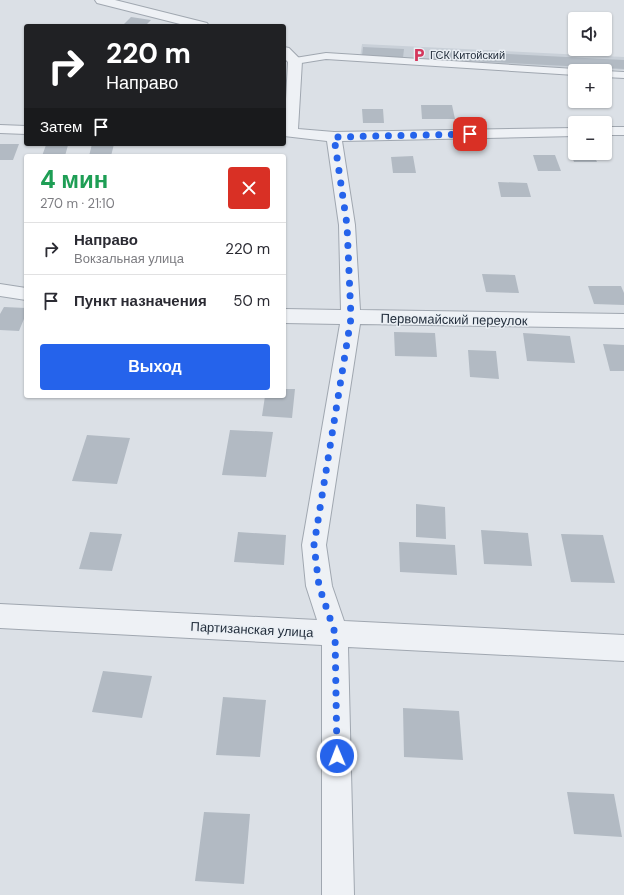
<!DOCTYPE html>
<html lang="ru">
<head>
<meta charset="utf-8">
<style>
	body { margin:0; font-family:"DM Sans",sans-serif; background:#f2f2f3; color:#2b2b33; height:100vh; display:flex; flex-direction:column; font-size:15px; white-space:nowrap }
	* { box-sizing:border-box; margin:0 }
	p { font-size:13px; color:#7c7c81 }
	.icon { flex:none; width:22px; height:22px; fill:none; stroke:currentColor; stroke-width:2; stroke-linecap:round; stroke-linejoin:round }
	.map { position:relative; flex:1; overflow:hidden }
	.sheet { position:absolute; left:24px; top:154px; width:262px; height:244px; display:flex; flex-direction:column; background:#fff; border-radius:4px; box-shadow:0 1px 3px #0004 }
	.sheet>* { flex:none }
	.top-card { position:absolute; left:24px; top:24px; width:262px; height:122px; border-radius:4px; box-shadow:0 1px 3px #0004; background:#202124; color:#fff; overflow:hidden }
	.buttons { position:absolute; left:568px; top:12px; display:grid; gap:8px }
	.buttons a { display:grid; place-items:center; width:44px; height:44px; border-radius:4px; background:#fff; box-shadow:0 1px 3px #0004; font-size:20px }
	.pin { position:absolute; display:grid; place-items:center; width:34px; height:34px; color:#fff; margin:-17px; border-radius:8px; box-shadow:0 2px 6px #0006 }
	.me { position:absolute; width:44px; margin:-22px; rotate:359deg; stroke-linejoin:round; filter:drop-shadow(0 0 3px #0008) }
	.turn { display:flex; align-items:center; gap:14px; height:84px; padding:0 16px; font-size:18px }
	.turn .icon { width:52px; height:52px; stroke-width:2.5 }
	.turn b { display:block; font-size:28px; line-height:34px }
	.then { display:flex; align-items:center; height:38px; padding:0 16px; background:#0003; gap:8px; font-size:15px }
	.round { display:grid; place-items:center; flex:none; width:42px; height:42px; border-radius:4px; background:#f2f2f3 }
	.summary { display:flex; align-items:center; justify-content:space-between; height:68px; padding:0 16px }
	h1 { font-size:24px; font-weight:800; line-height:30px; color:#1e9e55 }
	.cta { display:flex; gap:8px; margin-top:auto; padding:8px 16px }
	.cta a { flex:1; height:46px; border-radius:4px; background:#2563eb; color:#fff; font-size:16px; font-weight:800; line-height:46px; text-align:center }
	ul { padding:0; list-style:none }
	li { display:flex; align-items:center; gap:12px; height:52px; padding:0 16px; border-top:1px solid #e1e1e2 }
	li div { flex:1 }
	li b { display:block; font-size:15px }
	li em { font-style:normal }
	.map>svg:first-child { display:block }
	.built { fill:#c9d0d8 }
	.building { fill:#b2bac3 }
	.lines { fill:none; stroke-linecap:round; stroke-linejoin:round }
	.service-casing { stroke:#a0a7b0; stroke-width:2 }
	.minor-casing { stroke:#a0a7b0; stroke-width:2 }
	.service { fill:#eef1f5; fill-rule:evenodd }
	.minor { fill:#eef1f5; fill-rule:evenodd }
	.route { stroke:#2563eb; stroke-width:7; stroke-dasharray:0 12.6 }
	.labels { text-anchor:middle; stroke-width:3; stroke-linejoin:round; paint-order:stroke }
	.far-poi-label { font-size:11px; fill:#242f3d; stroke:#eaeff4; text-anchor:start }
	.street-label { font-size:13px; fill:#242f3d; stroke:#eaeff4 }
</style>
</head>
<body>
<div class="map">
<svg width="624" height="895" viewBox="0 0 624 895">
	<rect width="100%" height="100%" fill="#dbe0e6"/>
	<path class="built" d="M362 44 624 57V70L360 58Z"/>
	<path class="building" d="M131 17 151 20 145 26H122Z
		M363 47 404 49 403 58 362 56Z
		M431 50 624 60V69L431 59Z
		M421 105H452L455 119H422Z
		M362 109H383L384 123H363Z
		M0 144H19L13 160H0Z
		M92 144H114L111 156H89Z
		M46 145H68L65 156H42Z
		M568 147H575V153H593L597 162H574Z
		M533 155H555L561 171H538Z
		M413 156 416 173H393L391 157Z
		M498 182 527 183 531 197H501Z
		M482 274 515 275 519 293 486 292Z
		M588 286H621L624 293V305L594 304Z
		M4 307 26 308V314L19 331 0 330V314Z
		M394 332 435 333 437 357 395 356Z
		M523 333 570 336 575 363 527 361Z
		M603 344 624 345V371H610Z
		M468 350 496 351 499 379 470 377Z
		M284 389H295L292 418 262 416 265 396H284Z
		M230 430 273 432 266 477 222 475Z
		M87 435 130 438 117 484 72 481Z
		M416 504 445 507 446 539 416 537Z
		M481 530 528 533 532 566 484 564Z
		M90 532 122 534 112 571 79 569Z
		M238 532 286 535 284 565 234 562Z
		M561 534 603 535 615 583 571 582Z
		M399 542 455 545 457 575 400 572Z
		M103 671 152 676 142 718 92 712Z
		M223 697 266 700 260 757 216 755Z
		M403 708 459 711 463 760 404 757Z
		M567 792 614 794 622 837 574 834Z
		M204 812 250 814 244 884 195 881Z"/>
	<g class="lines">
		<defs>
			<path id="service" d="M326 53 575 69 579 71H575V75L326 59 295 64 290 61 295 58Z
				M605 71 624 72V78L605 77Z"/>
			<path id="minor" d="M95 0H115L207 23 209 26H188L97 3Z
				M284 47 289 48 302 61 298 129 334 132 575 128V136L342 141 355 225 360 310 624 314V328L360 324 326 545 332 586 344 621 624 635V661L348 647 354 895H322V645L0 628V604L317 620 306 586 302 545 340 324 284 323V309L341 310 339 225 327 141 284 136 288 62 284 58Z
				M0 125 26 126V134L0 133Z
				M605 127H624V135H605Z
				M0 284 26 288V300L0 296Z"/>
		</defs>
		<use href="#service" class="service-casing"/>
		<use href="#minor" class="minor-casing"/>
		<use href="#service" class="service"/>
		<use href="#minor" class="minor"/>
	</g>
	<g class="lines">
		<path class="route" d="M337 756 335 633 319 586 314 545 351 318 347 225 334 137 470 134"/>
	</g>
	<defs>
		<symbol id="parking-bare" viewBox="-9 -9 18 18"><path d="M-3.5-5.5H1a3.5 3.5 0 0 1 0 7H-1V5.5H-3.5ZM-1-3.4V-.6H.8a1.4 1.4 0 0 0 0-2.8Z" fill="#d4375c" stroke="#eaeff4" stroke-width="2.5" paint-order="stroke"/></symbol>
	</defs>
	<g fill-rule="evenodd">
		<use href="#parking-bare" x="409" y="45" width="20" height="20"/>
	</g>
	<g class="labels">
		<g class="far-poi-label">
			<text x="430" y="59">ГСК Китойский</text>
		</g>
		<g class="street-label">
			<text transform="translate(454 319) rotate(1)" y="5">Первомайский переулок</text>
			<text transform="translate(252 629) rotate(3)" y="5">Партизанская улица</text>
		</g>
	</g>
</svg>
<div class="buttons">
<a><svg class="icon" aria-label="sound" viewBox="0 0 24 24"><path d="M4 9h4l5-4v14l-5-4H4zM17 9q2 3 0 6"/></svg></a>
<a>+</a>
<a>−</a>
</div>
<div class="pin" style="left:470px;top:134px;background:#d93025"><svg class="icon" aria-label="arrive" viewBox="0 0 24 24"><path d="M6 21V4h12l-3 4 3 4H6"/></svg></div>
<svg class="me" style="left:337px;top:756px" viewBox="-20 -20 40 40"><circle r="17" fill="#2563eb" stroke="#fff" stroke-width="3"/><path d="M0-11L8 9 0 5-8 9z" fill="#fff"/></svg>
<div class="top-card">
<div class="turn"><svg class="icon" aria-label="right" viewBox="0 0 24 24"><path d="M7 20v-9h11M14 6l5 5-5 5"/></svg><div><b>220 m</b>Направо</div></div>
<div class="then">Затем<svg class="icon" aria-label="arrive" viewBox="0 0 24 24"><path d="M6 21V4h12l-3 4 3 4H6"/></svg></div>
</div>
<section class="sheet">
<div class="summary"><div><h1>4 мин</h1><p>270 m · 21:10</p></div><a class="round" style="background:#d93025;color:#fff"><svg class="icon" aria-label="close" viewBox="0 0 24 24"><path d="M6 6l12 12M18 6L6 18"/></svg></a></div>
<ul>
<li><svg class="icon" aria-label="right" viewBox="0 0 24 24"><path d="M7 20v-9h11M14 6l5 5-5 5"/></svg><div><b>Направо</b><p>Вокзальная улица</p></div><em>220 m</em></li>
<li><svg class="icon" aria-label="arrive" viewBox="0 0 24 24"><path d="M6 21V4h12l-3 4 3 4H6"/></svg><div><b>Пункт назначения</b></div><em>50 m</em></li>
</ul>
<div class="cta"><a>Выход</a></div>
</section>
</div>
</body>
</html>
